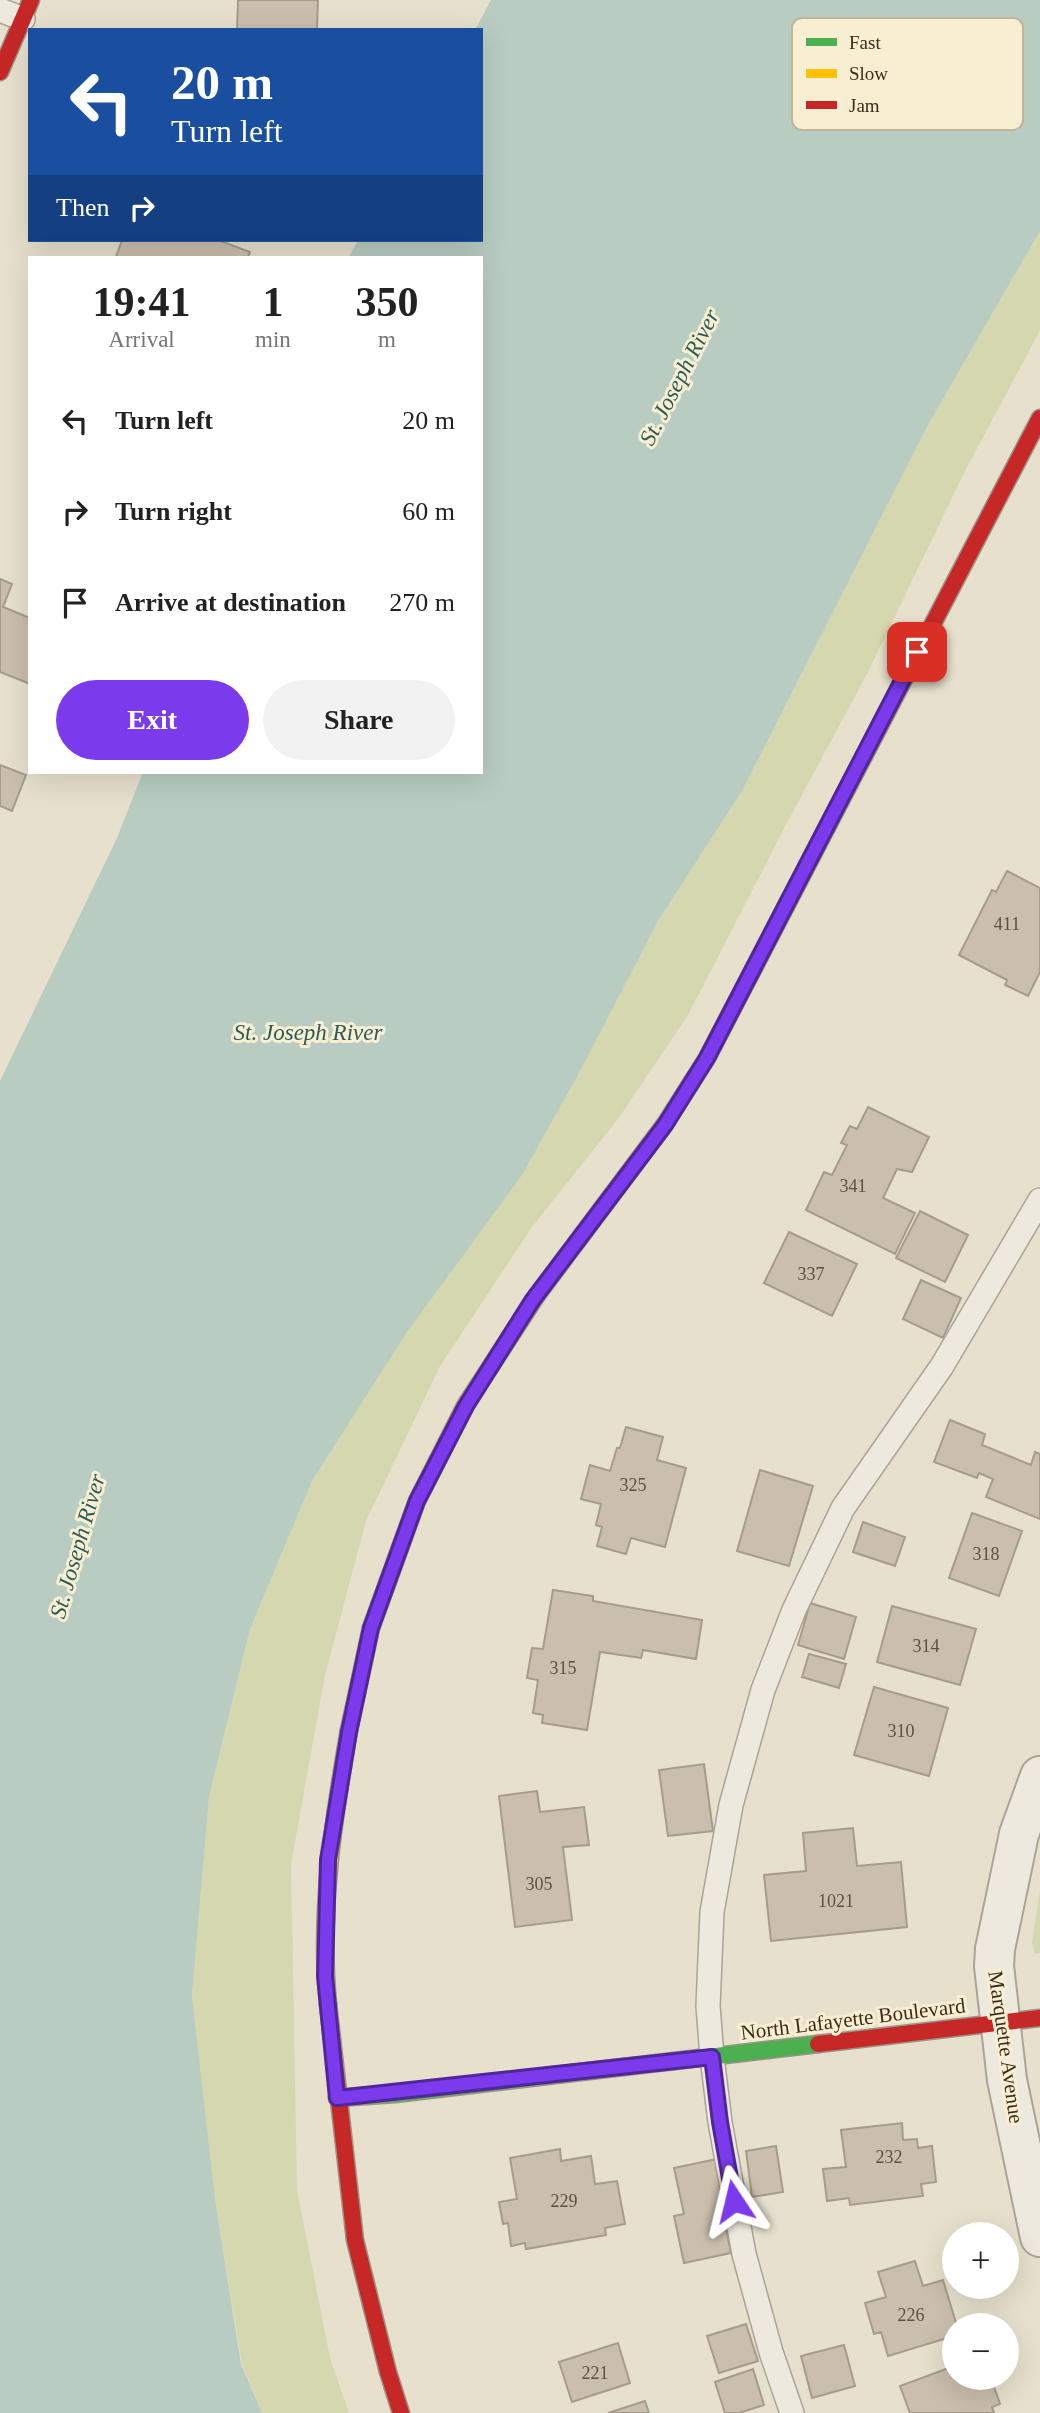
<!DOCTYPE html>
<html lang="en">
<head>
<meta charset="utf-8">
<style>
	body { margin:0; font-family:"Times New Roman",serif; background:#f2f2f2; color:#222; height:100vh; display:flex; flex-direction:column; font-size:26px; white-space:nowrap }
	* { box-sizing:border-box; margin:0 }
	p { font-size:23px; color:#767676 }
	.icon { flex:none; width:38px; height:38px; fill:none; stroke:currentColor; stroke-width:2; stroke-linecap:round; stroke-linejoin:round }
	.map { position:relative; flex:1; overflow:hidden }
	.side { position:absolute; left:28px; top:256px; width:455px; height:518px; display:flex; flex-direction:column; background:#fff; border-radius:0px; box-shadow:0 7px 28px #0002 }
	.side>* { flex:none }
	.top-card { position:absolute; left:28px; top:28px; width:455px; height:214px; border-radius:0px; box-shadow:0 7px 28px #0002; background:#1a4fa0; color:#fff; overflow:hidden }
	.fabs { position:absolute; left:942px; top:2222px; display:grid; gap:14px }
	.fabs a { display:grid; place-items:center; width:77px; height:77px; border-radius:50%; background:#fff; box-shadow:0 7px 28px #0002; font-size:35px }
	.pin { position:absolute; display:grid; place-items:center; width:60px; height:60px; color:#fff; margin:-30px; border-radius:14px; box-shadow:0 4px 10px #0006 }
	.me { position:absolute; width:77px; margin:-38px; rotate:350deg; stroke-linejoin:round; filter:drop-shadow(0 0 5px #0008) }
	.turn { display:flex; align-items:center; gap:24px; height:147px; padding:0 28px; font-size:32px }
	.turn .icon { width:91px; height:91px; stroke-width:2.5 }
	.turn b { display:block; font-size:49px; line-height:60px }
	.then { display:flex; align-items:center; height:66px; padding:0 28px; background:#0003; gap:14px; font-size:26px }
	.eta { display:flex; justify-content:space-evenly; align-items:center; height:119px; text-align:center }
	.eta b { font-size:42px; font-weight:800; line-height:49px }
	.action { display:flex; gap:14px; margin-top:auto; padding:14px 28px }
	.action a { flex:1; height:80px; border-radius:42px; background:#7c3aed; color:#fff; font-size:28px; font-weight:800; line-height:80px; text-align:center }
	.action a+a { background:#f2f2f2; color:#222 }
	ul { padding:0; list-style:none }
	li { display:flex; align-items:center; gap:21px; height:91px; padding:0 28px }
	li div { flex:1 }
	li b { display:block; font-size:26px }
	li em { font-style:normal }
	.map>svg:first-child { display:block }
	.green { fill:#d5d7ae }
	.water { fill:#b8ccc1 }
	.building { fill:#cabead; stroke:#a79b8b; stroke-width:2 }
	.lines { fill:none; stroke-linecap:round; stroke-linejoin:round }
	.lane-casing { stroke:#aba496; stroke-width:26 }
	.street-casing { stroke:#aba496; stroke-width:42 }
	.fast-casing { stroke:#9b9486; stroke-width:19 }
	.slow-casing { stroke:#9b9486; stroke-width:19 }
	.jam-casing { stroke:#9b9486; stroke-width:19 }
	.lane { stroke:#eee9df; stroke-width:23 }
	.street { stroke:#eee9df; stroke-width:38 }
	.fast { stroke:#4caf50; stroke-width:16 }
	.slow { stroke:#ffc107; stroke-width:16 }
	.jam { stroke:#c62828; stroke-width:16 }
	.route-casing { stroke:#51269a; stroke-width:18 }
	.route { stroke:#7c3aed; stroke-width:12 }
	.labels { text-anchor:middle; stroke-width:6; stroke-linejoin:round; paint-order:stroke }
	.number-label { font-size:18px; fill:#5f5141 }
	.street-label { font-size:21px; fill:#3b2d1d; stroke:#f8eed2 }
	.water-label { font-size:23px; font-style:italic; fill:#2b5c5b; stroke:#f8eed2 }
	.key { fill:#f8eed2; stroke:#bfb49c; stroke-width:2 }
	.key-label { font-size:19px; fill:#3b2d1d }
</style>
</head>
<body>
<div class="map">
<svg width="1040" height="2413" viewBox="0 0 1040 2413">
	<rect width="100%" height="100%" fill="#e6e0cc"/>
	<path class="green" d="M1040 231V330L963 475 868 672 789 819 688 1015 618 1119 532 1227 440 1366 366 1521 325 1675 291 1864 297 2190 330 2358 349 2413H262L242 2364 215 2199 192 1995 209 1797 250 1629 312 1481 407 1332 658 921 742 791 928 425Z
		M1040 1891V1953L1035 1954 1032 1943Z"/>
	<path class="water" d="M491 0H1040V231L928 425 742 791 658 921 580 1071 522 1175 407 1332 312 1481 250 1629 209 1797 192 1995 215 2199 241 2364 262 2413H0V1081L117 838 143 772H481V257H349L358 240H481V30H475Z"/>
	<path class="building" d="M238 0H318L317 30H237Z
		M122 240H218L250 252 248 257H116Z
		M0 579 12 584 3 607 30 618V684L0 672Z
		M0 765 26 775 12 811 0 806Z
		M1007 871 1040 888V972L1028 996 1005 985 1007 980 959 955 992 890 996 892Z
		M868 1107 929 1137 912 1172 897 1169 883 1198 915 1213 895 1254 806 1210 824 1172 832 1175 847 1145 841 1143 850 1126 857 1129Z
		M920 1211 968 1235 945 1282 896 1258Z
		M789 1232 857 1264 832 1316 764 1283Z
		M921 1280 961 1298 943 1338 903 1319Z
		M950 1420 985 1434 982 1445 1031 1465 1035 1452 1040 1454V1519L986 1497 993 1479 979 1473 977 1478 934 1462Z
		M626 1427 663 1437 657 1460 686 1468 665 1547 631 1538 626 1554 597 1546 602 1527 596 1525 601 1504 581 1499 590 1465 610 1471 617 1448H620Z
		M760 1470 813 1486 789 1566 737 1551Z
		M972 1513 1022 1531 999 1596 949 1578Z
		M863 1522 905 1537 895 1566 853 1552Z
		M553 1590 593 1596V1601L702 1620 696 1659 643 1650 641 1658 600 1652 587 1730 542 1723 543 1715 533 1713 538 1680 527 1678 532 1648 543 1649Z
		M810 1603 856 1617 844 1659 798 1645Z
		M892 1606 976 1629 960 1685 877 1662Z
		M809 1654 846 1664 839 1688 802 1677Z
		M874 1687 948 1708 929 1776 854 1755Z
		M704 1764 713 1831 668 1836 659 1770Z
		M537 1791 540 1812 584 1807 589 1845 563 1847 572 1920 515 1927 499 1796Z
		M853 1828 857 1866 901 1862 907 1927 771 1941 764 1875 806 1871 803 1833Z
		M902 2123 903 2140 917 2139 918 2148 932 2146 936 2182 921 2184 923 2196 850 2205 849 2198 827 2201 823 2169 846 2167 841 2130Z
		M776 2146 783 2192 752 2197 746 2151Z
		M560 2149 561 2161 591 2156 595 2184 617 2181 625 2224 605 2228 606 2235 526 2249 525 2243 511 2246 508 2223 503 2224 499 2202 517 2199 510 2158Z
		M717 2159 727 2208 722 2210 731 2253 684 2263 674 2216 684 2214 674 2168Z
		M915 2261 923 2286 943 2280 957 2326H954V2336L888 2356 881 2332 874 2334 865 2303 886 2297 878 2272Z
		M746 2324 758 2361 719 2373 707 2336Z
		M618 2343 630 2383 572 2402 559 2362Z
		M844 2345 855 2386 812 2398 801 2356Z
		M954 2366V2378H991L1000 2404 992 2407 994 2413H910L900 2386Z
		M753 2369 764 2405 739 2413H725L715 2382Z
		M645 2401 649 2413H608Z"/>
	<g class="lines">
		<defs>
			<path id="lane" d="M0 10 23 19
				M792 2413 771 2352 744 2254 720 2122 712 2057 708 2006 712 1912 731 1805 763 1690 794 1610 843 1508 942 1366 1040 1200"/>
			<path id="street" d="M1040 1776 1019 1834 995 1949 994 1966 1007 2080 1040 2237"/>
			<path id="fast" d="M337 2098 395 2094 818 2044"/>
			<path id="slow" d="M537 1295 665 1124 707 1058 786 906
				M328 2004C319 1912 333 1821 349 1730"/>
			<path id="jam" d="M0 72 31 0
				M786 906 1040 418
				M349 1730 371 1628 417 1501 465 1406 537 1295
				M328 2004 355 2240 388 2372 401 2413
				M818 2044 1040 2018"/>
		</defs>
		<use href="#lane" class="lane-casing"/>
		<use href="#street" class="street-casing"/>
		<use href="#fast" class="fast-casing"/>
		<use href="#slow" class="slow-casing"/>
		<use href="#jam" class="jam-casing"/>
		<use href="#lane" class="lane"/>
		<use href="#street" class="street"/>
		<use href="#fast" class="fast"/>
		<use href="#slow" class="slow"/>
		<use href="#jam" class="jam"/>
	</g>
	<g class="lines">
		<defs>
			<path id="route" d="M734 2201 720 2122 712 2057 337 2098 325 1976 328 1860 349 1732 371 1628 417 1501 466 1406 532 1301 665 1125 707 1058 917 652"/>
		</defs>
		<use href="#route" class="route-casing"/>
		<use href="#route" class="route"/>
	</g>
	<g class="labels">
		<g class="number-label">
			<text x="1007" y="930">411</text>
			<text x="853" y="1192">341</text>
			<text x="811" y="1280">337</text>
			<text x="633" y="1491">325</text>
			<text x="986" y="1560">318</text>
			<text x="926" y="1652">314</text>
			<text x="563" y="1674">315</text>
			<text x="901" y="1737">310</text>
			<text x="539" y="1890">305</text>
			<text x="836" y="1907">1021</text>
			<text x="889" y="2163">232</text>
			<text x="564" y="2207">229</text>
			<text x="911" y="2321">226</text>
			<text x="595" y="2379">221</text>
		</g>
		<g class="street-label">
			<text transform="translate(853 2019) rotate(-7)" y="7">North Lafayette Boulevard</text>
			<text transform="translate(1006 2047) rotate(82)" y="7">Marquette Avenue</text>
		</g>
		<g class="water-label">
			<text transform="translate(679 377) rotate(-63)" y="8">St. Joseph River</text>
			<text x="308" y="1040">St. Joseph River</text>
			<text transform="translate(77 1546) rotate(-74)" y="8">St. Joseph River</text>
		</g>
	</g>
	<rect x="792" y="18" width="231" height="112" rx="10" class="key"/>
	<rect x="806" y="38" width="31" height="8" fill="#4caf50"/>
	<rect x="806" y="69" width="31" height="9" fill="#ffc107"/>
	<rect x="806" y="101" width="31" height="8" fill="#c62828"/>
	<g class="key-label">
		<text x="849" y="49">Fast</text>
		<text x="849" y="80">Slow</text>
		<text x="849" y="112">Jam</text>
	</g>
</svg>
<div class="fabs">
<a>+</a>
<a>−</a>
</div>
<div class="pin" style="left:917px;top:652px;background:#d93025"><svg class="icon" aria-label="arrive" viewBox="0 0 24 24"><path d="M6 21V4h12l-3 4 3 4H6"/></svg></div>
<svg class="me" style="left:734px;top:2201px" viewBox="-20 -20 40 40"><path d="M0-17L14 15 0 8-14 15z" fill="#7c3aed" stroke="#fff" stroke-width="4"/></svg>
<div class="top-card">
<div class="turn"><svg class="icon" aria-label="left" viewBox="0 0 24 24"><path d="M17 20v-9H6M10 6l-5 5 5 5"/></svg><div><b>20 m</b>Turn left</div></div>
<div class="then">Then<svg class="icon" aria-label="right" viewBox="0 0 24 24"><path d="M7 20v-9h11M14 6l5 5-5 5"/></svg></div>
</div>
<section class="side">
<div class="eta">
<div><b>19:41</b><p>Arrival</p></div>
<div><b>1</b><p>min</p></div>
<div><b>350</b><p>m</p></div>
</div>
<ul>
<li><svg class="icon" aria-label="left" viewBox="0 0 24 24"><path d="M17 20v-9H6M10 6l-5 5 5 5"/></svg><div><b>Turn left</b></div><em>20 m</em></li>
<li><svg class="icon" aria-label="right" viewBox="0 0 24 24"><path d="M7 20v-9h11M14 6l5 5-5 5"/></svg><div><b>Turn right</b></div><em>60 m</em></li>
<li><svg class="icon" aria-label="arrive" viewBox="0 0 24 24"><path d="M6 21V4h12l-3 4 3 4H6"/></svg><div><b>Arrive at destination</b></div><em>270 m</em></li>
</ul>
<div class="action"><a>Exit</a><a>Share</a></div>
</section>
</div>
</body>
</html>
